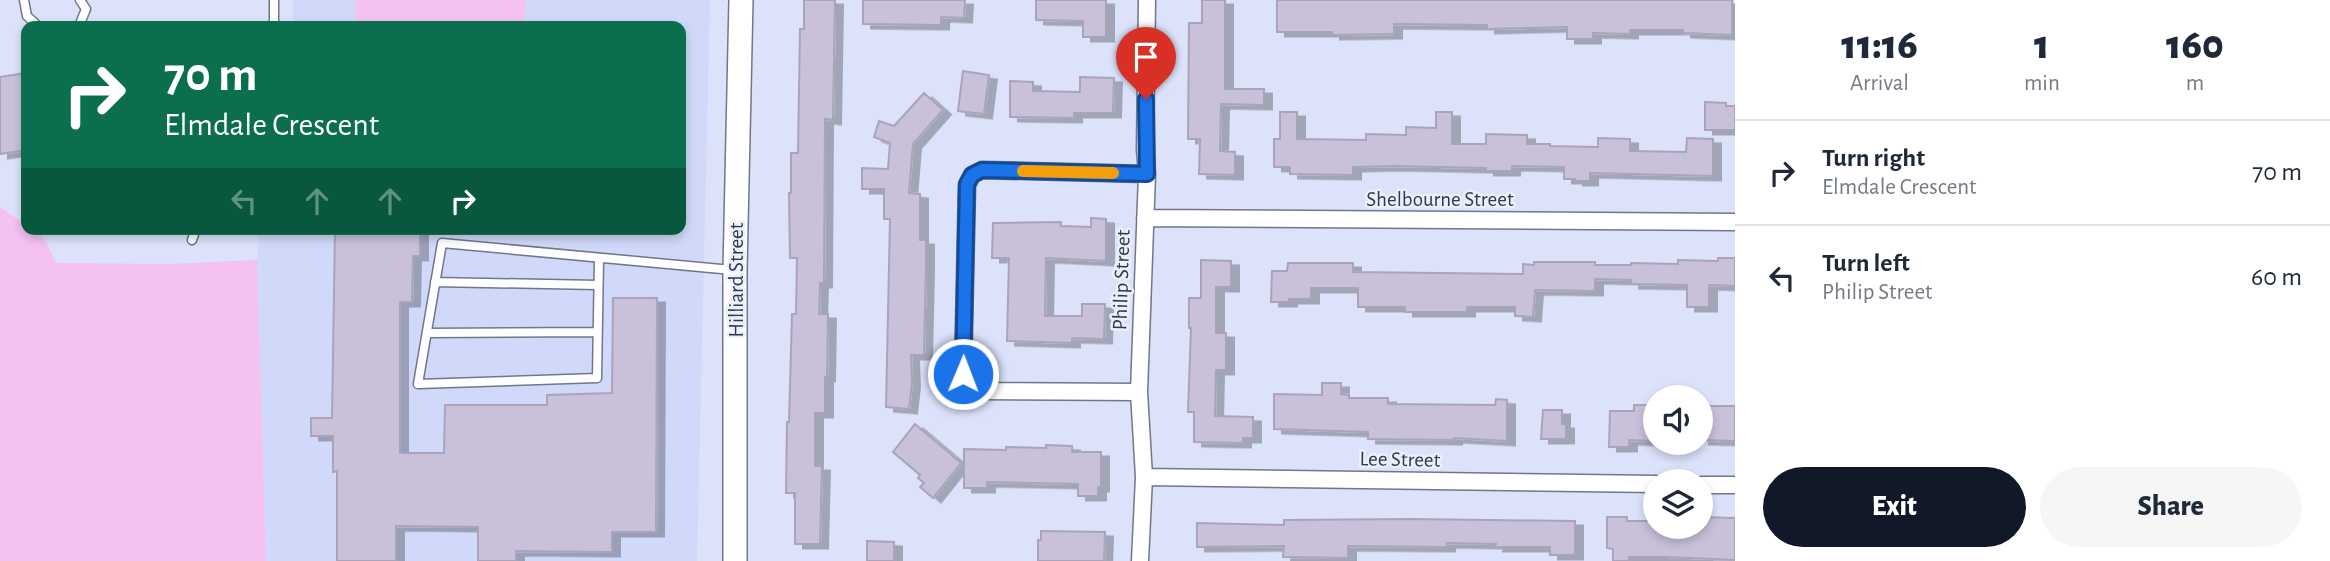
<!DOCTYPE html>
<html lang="en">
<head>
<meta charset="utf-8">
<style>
	body { margin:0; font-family:"Alegreya Sans",sans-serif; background:#f6f6f7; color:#1f2937; height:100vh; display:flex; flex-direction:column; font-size:26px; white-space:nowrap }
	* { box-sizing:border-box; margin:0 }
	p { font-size:23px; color:#747a83 }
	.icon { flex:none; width:38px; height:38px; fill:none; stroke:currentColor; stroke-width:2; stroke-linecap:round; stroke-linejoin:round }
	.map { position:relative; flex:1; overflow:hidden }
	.side { display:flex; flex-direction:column; background:#fff; width:595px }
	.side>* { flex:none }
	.top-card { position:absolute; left:21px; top:21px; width:665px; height:214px; border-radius:14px; box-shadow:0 4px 10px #0003; background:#0b6e4f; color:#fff; overflow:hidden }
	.fabs { position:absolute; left:1643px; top:385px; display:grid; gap:14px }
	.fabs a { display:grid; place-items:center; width:70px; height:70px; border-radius:50%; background:#fff; box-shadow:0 4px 10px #0003; font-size:35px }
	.pin { position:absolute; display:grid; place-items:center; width:60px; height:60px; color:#fff; margin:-72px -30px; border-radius:50% 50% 50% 0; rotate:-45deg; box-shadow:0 0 7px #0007 }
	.pin .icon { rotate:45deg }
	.me { position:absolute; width:77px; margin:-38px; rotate:1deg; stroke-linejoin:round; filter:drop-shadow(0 0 5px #0008) }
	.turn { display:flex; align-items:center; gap:24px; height:147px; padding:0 28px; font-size:32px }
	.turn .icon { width:91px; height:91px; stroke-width:2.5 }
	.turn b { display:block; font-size:49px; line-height:60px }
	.lanes { display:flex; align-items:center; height:66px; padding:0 28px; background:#0003; justify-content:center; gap:35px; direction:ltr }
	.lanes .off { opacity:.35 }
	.eta { display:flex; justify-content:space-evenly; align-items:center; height:119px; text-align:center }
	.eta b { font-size:42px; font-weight:800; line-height:49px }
	.cta { display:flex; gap:14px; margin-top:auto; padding:14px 28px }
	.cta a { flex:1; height:80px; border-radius:42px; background:#111827; color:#fff; font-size:28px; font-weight:800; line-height:80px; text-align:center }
	.cta a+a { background:#f6f6f7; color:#1f2937 }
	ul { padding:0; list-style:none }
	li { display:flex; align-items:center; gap:21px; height:105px; padding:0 28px; border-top:2px solid #e0e1e3 }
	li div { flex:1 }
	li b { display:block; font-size:26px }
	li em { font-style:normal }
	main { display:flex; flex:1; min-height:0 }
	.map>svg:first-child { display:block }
	.built { fill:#d0d9f9 }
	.green { fill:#f4c1f0 }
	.building { fill:#c9c1d9; stroke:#aba3ba; stroke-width:2; filter:url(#shadow) }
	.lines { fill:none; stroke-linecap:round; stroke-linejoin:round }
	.lane-casing { stroke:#70778c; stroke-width:11 }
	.street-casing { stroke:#70778c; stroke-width:19 }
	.secondary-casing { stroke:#70778c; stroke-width:26 }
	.lane { stroke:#fff; stroke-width:8 }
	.street { stroke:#fff; stroke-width:16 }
	.secondary { stroke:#fff; stroke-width:23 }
	.route-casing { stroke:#114b97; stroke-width:18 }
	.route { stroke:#1a73e8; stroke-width:12 }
	.slow { stroke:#f59e0b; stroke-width:12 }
	.labels { text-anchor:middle; stroke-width:5; stroke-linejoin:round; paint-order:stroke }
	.street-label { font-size:21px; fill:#363943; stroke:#ebf0fe }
</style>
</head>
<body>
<main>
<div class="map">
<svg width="1735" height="561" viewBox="0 0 1735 561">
	<defs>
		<filter id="shadow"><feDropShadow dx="8" dy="4.5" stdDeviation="0" flood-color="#0004"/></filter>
	</defs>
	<rect width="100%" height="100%" fill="#dbe2fa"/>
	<path class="built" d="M293 0H710L697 561H266L257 260 260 229H681V26H293Z"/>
	<path class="green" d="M356 0H525L524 26H355Z
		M0 207 26 225V229C44 229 49 250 56 263L171 264 257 260 266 561H0Z"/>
	<path class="building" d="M804 0H835L833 120 825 119 824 283H820L819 314H828L827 377H825V413H815V466H822L820 544H795V493H786L787 422H789L792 314H796L797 258H790L789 193H791V153H798L800 29H804Z
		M863 0H965L964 18 941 17V25L863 24Z
		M1036 0H1106V37H1083V21L1036 20Z
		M1202 0H1225V89H1264V105L1221 104 1220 151 1235 152V175L1199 174 1200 139H1188L1189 23H1202Z
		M1277 0H1732V35L1683 33V30H1630V34L1593 33V39H1567V27L1487 29V25L1394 24V34L1332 35V32H1277Z
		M963 71 989 75 984 114 958 111Z
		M26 73V150L0 154V77Z
		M1080 77 1114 78 1113 113H1074V118L1010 117V81L1033 82V91L1080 92Z
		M924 93 943 110 913 144 909 193 920 194V240H926V266L924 355H911L912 383 909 409 886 407 890 219H884V189H862V168L888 169 890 143 874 137 879 121 894 126Z
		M1705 102 1726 103V106H1735V130H1705Z
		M1280 112H1297V139L1366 140V134L1406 135V127L1436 128V112H1452V144H1486V134L1527 135V144H1550V146L1598 147V138L1630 139V151L1686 152 1687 138 1713 139V176L1590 173V181H1575V179H1564V167L1512 166V171H1486V168L1393 166 1353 167V175L1290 174V167H1274V139H1280Z
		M1091 218 1106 219V261L1046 258 1045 316H1082V304H1105L1104 339 1072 338V343L1007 341 1009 258H992L993 223 1061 222V226L1091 227Z
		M335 229H420V256H413L412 302H400V453H444L445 405H547V395L612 393 613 298H657L656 532H612V552L516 551V561H478V527L396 526V561H337V471L333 472V436H311V418H332Z
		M1718 258H1735V286L1709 285V307H1687V285L1631 284V280L1595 279V291L1535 290 1533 317 1515 316V307H1467V312H1405V307H1358V288H1311V299H1289V302H1271L1272 271H1287L1288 263H1353V272L1523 274V264L1534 265V262H1595V265H1631V263L1678 264V260L1718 261Z
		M1201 260 1231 261V287H1216V333H1226V370H1216L1215 416 1253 417V438H1243V443L1194 442V412H1188L1191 328H1189V298H1201Z
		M1322 383H1341V394L1349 395V398H1388V404L1495 405 1496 399 1507 400V441L1454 438V440L1368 439V432L1274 429V394L1322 395Z
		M1634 405H1656V441L1629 440V447H1609L1610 411H1634Z
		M1701 406H1735V441L1701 440Z
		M1543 410H1562V424H1566V439H1541Z
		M915 424 961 463 933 498 920 487 924 483 918 478 920 475 893 452Z
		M1046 445 1072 446V452H1101V487H1098V496H1078V484L987 482V488H964V449L1006 450V447L1046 448Z
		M1607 517H1627V521H1656V527H1701V517L1735 518V560L1668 557H1629V561H1613V549L1607 548Z
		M1411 519 1575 521V555H1550V547H1495L1496 544 1447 543V547L1348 546V558L1283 557 1284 546 1197 547V523L1284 525V520Z
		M1041 531 1105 532 1104 561H1038V540H1041Z
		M867 541 894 542V561H867Z"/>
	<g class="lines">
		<defs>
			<path id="lane" d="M24 0 27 16 38 26
				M79 26 86 9 80 0
				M274 26V0
				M192 240 196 229
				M599 258 597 378 418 384 442 243 732 270
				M435 282 598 285
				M427 333 597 332"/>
			<path id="street" d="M1145 218 1735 222
				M1139 392 980 391 971 386 963 374 967 185 972 175 982 170 1147 174
				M1144 477 1656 484
				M1701 485H1735
				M1140 561 1144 477 1139 392 1147 174 1145 149 1147 0"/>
			<path id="secondary" d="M735 561V270L741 0"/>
		</defs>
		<use href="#lane" class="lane-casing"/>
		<use href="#street" class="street-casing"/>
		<use href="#secondary" class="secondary-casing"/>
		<use href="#lane" class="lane"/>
		<use href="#street" class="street"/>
		<use href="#secondary" class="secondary"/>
	</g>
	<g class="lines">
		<defs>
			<path id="route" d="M963 374 967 184 972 175 982 170 1147 174 1146 99"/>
		</defs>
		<use href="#route" class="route-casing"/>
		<use href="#route" class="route"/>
		<path class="slow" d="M1023 171 1113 173"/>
	</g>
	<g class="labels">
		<g class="street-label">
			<text x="1440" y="206">Shelbourne Street</text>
			<text transform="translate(736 280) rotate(-90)" y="7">Hilliard Street</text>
			<text transform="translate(1121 280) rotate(-88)" y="7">Philip Street</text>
			<text transform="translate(1400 459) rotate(1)" y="7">Lee Street</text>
		</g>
	</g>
</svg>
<div class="fabs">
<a><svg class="icon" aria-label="sound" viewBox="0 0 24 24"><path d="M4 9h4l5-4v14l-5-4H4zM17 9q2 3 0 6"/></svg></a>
<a><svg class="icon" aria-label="layers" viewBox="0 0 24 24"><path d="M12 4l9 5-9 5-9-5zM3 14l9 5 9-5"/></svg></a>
</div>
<div class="pin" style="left:1146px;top:99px;background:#d93025"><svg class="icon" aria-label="arrive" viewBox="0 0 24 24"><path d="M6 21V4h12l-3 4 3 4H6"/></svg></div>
<svg class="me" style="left:963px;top:374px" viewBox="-20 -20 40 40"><circle r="17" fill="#1a73e8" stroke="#fff" stroke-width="3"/><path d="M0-11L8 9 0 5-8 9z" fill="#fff"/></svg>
<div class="top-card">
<div class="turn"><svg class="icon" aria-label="right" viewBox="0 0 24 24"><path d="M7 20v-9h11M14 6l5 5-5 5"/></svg><div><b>70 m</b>Elmdale Crescent</div></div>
<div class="lanes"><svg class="icon off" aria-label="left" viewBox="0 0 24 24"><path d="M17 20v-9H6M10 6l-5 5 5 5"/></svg><svg class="icon off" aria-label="ahead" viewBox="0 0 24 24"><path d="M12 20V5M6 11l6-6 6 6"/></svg><svg class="icon off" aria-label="ahead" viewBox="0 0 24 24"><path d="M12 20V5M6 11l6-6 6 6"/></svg><svg class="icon" aria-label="right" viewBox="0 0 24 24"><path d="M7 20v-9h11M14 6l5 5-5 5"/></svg></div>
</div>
</div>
<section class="side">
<div class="eta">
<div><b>11:16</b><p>Arrival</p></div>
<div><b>1</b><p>min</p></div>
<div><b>160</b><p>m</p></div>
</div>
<ul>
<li><svg class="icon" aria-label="right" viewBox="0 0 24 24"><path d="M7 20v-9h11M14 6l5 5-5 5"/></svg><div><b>Turn right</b><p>Elmdale Crescent</p></div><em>70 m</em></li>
<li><svg class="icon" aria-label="left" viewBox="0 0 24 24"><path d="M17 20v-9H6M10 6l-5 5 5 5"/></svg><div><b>Turn left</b><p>Philip Street</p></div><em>60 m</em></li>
</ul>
<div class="cta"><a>Exit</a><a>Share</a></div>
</section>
</main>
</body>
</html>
